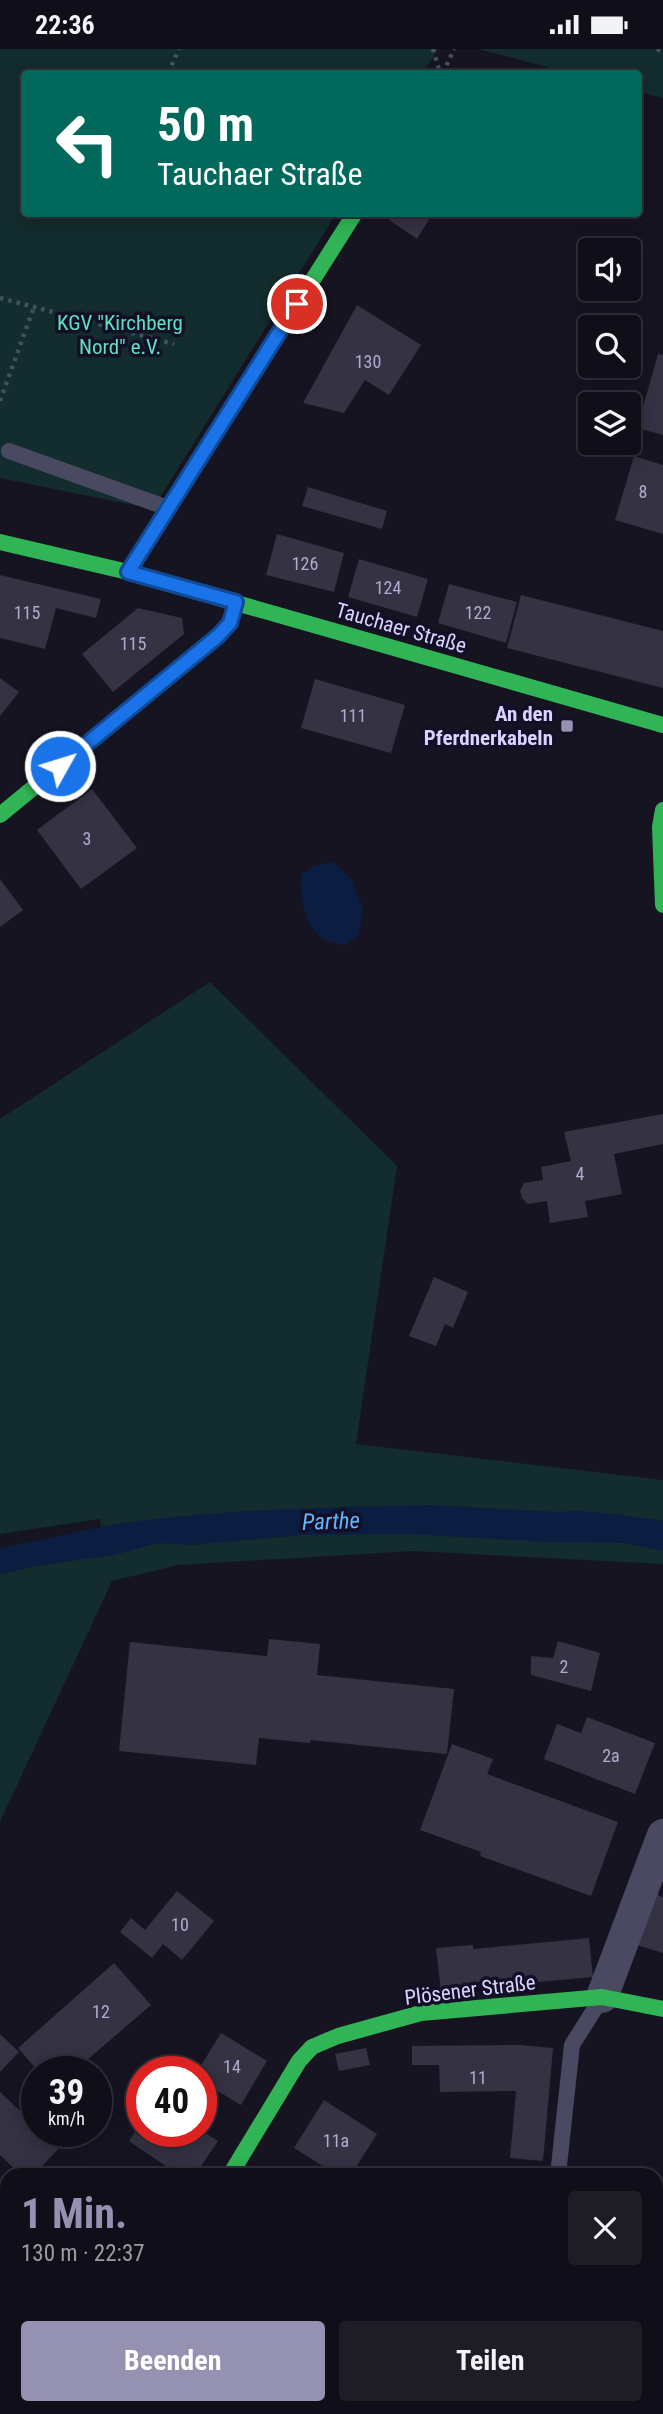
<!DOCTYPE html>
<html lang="de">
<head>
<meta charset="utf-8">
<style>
	body { margin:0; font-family:"Roboto Condensed",sans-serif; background:#1e1d26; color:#f1f3f6; height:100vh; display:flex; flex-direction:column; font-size:26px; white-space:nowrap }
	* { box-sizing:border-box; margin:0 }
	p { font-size:23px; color:#9c9ca2 }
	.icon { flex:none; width:38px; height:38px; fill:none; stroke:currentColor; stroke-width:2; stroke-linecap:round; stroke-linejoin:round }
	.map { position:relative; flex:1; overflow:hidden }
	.sheet { position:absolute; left:0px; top:2119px; width:663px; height:247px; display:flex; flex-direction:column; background:#100f19; border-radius:21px 21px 0 0; box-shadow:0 4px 18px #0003,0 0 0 2px #302f38 }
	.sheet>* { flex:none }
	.banner { position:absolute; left:21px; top:21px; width:621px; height:147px; border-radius:7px; box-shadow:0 4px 18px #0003,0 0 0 2px #302f38; background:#00695c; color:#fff; overflow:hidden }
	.tools { position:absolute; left:578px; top:189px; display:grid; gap:14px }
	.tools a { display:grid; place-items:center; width:63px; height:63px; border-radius:7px; background:#100f19; box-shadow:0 4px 18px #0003,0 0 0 2px #302f38; font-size:35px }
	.speed { position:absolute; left:21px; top:2007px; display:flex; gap:14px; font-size:35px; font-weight:700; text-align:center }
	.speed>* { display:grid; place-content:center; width:91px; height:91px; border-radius:50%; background:#100f19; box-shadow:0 4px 18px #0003,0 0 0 2px #302f38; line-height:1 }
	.speed small { font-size:18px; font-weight:400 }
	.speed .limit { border:10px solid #d22; background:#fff; color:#111 }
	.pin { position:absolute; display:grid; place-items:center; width:60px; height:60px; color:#fff; margin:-30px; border:4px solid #fff; border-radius:50%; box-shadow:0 2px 7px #0007 }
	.me { position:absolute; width:77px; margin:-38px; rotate:51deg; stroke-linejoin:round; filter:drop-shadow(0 0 5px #0008) }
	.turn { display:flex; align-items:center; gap:24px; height:147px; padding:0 21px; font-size:32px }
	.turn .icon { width:91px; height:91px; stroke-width:2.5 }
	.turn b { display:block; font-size:49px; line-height:60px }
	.round { display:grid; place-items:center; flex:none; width:74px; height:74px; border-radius:7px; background:#1e1d26 }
	.head { display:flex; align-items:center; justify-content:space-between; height:119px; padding:0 21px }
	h1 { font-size:42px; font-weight:700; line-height:52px; color:#9591b1 }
	.button { display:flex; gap:14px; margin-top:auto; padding:14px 21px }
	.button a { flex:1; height:80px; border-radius:7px; background:#9591b1; color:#fff; font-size:28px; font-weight:700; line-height:80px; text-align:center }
	.button a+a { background:#1e1d26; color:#f1f3f6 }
	.status { display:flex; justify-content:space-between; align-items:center; height:49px; padding:0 35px; background:#100f19; direction:ltr }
	.status svg { height:19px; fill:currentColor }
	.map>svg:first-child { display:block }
	.green { fill:#132c2d }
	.water { fill:#0b1e41 }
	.building { fill:#343243 }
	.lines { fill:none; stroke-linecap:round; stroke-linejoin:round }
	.path { stroke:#44505f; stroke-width:4.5; stroke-dasharray:3.5 5; stroke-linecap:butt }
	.lane { stroke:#4a4962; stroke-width:16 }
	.street { stroke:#4a4962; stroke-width:32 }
	.fast { stroke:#30b455; stroke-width:16 }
	.slow { stroke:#ff9f0a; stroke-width:16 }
	.route-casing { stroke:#114b97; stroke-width:18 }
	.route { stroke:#1a73e8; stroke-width:12 }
	.poi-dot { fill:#9591b1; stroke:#130f26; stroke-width:2.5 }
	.labels { text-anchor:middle; stroke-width:7; stroke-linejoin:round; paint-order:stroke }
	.number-label { font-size:18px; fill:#b0acd0 }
	.park-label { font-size:21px; fill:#5fe0c0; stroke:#130f26 }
	.street-label { font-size:21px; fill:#d9d4ff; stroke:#130f26 }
	.poi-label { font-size:21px; font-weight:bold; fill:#d9d4ff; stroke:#130f26; text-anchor:end }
	.water-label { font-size:23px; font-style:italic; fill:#62b6ff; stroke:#130f26 }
</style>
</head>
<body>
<div class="status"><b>22:36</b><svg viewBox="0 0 49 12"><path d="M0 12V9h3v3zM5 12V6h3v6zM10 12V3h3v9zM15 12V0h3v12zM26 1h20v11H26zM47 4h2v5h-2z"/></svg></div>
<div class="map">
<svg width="663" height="2365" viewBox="0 0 663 2365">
	<rect width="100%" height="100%" fill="#161421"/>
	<path class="green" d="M0 0H438L423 24H24V164L336 165 153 460 0 429Z
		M478 0H663V49L639 43V24H570Z
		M210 933 397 1117 356 1395 663 1431V1515L413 1502 178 1516 112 1532 0 1773V1525L39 1516 106 1506 100 1470 0 1485V1070Z"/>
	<path class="water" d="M332 812 353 832 363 861 359 885 345 896C338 894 328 893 322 889 302 875 301 847 301 825L312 818Z
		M432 1456 556 1463C591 1460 628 1467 663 1472V1502L623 1494 551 1493 408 1485 302 1486 191 1496 158 1494 114 1506 36 1517 0 1525V1499C45 1491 91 1478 137 1472 235 1460 334 1458 432 1456Z"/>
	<path class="building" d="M393 164H433L417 190 389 171Z
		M357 256 421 296 389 346 365 331 344 364 303 354Z
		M658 305 663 306V386L637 379Z
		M634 407 663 416V485L615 471Z
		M308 438 387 462 382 480 302 457Z
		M277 485 344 504 334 543 266 526Z
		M359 510 428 530 417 568 348 548Z
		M0 526 101 550 96 569 56 559 45 600 0 589Z
		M449 535 517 553 506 594 438 574Z
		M521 546 663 582V639L507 599Z
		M138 559 182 569 184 585 113 643 82 605Z
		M0 629 19 643 0 667Z
		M315 630 405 656 391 704 301 679Z
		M92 740 137 799 81 840 37 781Z
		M0 830 23 861 0 878Z
		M663 1065V1095L614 1105 622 1145 585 1152 588 1168 550 1174 547 1152 528 1155 522 1149 520 1142 524 1134 543 1131 541 1118 571 1112 564 1083Z
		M434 1228 468 1243 453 1279 445 1275 436 1297 409 1287Z
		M269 1590 320 1595 317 1626 454 1640 447 1705 310 1691V1694L259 1689 256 1716 119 1702 130 1593 267 1607Z
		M558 1592 600 1604 591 1642 531 1626V1607L553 1609Z
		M587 1668 655 1694 635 1745 544 1710 557 1675 581 1684Z
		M452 1695 493 1710 487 1725 618 1773 591 1847 480 1807 481 1803 420 1781Z
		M177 1842 214 1872 182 1911 163 1895 152 1909 120 1883 131 1869 145 1881Z
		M653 1844 663 1848V1904L637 1896Z
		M589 1889 593 1928 441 1942 436 1899 473 1896V1900Z
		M114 1914 151 1956 73 2023H39L18 1999Z
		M221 1984 267 2012 241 2056 201 2032V2023H197Z
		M0 1985 19 2003 0 2023Z
		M520 1996 553 1999 543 2112 510 2109 516 2042 440 2043 439 2016H412V1997Z
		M366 1999 370 2016 339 2022 335 2005Z
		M0 2043 37 2078V2082H42L59 2099 34 2126H21L0 2106Z
		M324 2051 377 2085 351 2126H337L294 2099Z
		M142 2073V2082H201V2081L218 2092 195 2126H179L129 2092Z
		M656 2177 663 2178 659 2241H656Z
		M0 2217 7 2220V2259L0 2256Z
		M663 2340V2365H508V2359H656V2341Z
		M138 2359H203L200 2365H148Z
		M211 2359H246L244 2365H209Z
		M405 2359H462L491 2363 405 2365Z"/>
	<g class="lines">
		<path class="path" d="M433 0 440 24
			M657 0 663 3
			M168 24 179 0
			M443 24 454 0
			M0 249 174 295
			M0 352 34 258"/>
		<path class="lane" d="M9 402 168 459
			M558 2126 572 1996 601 1950
			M656 2160 663 2162"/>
		<path class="street" d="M602 1948 663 1786
			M0 2359 7 2358
			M52 2359 59 2365"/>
		<path class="fast" d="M276 289 355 164
			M0 493 128 523 663 676
			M663 761 660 778 663 856
			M0 766 218 587 230 574 236 553
			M230 2126 299 2012 312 1998 338 1987 421 1964 602 1948 663 1960"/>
		<path class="slow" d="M128 523 276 289"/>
	</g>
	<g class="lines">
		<defs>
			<path id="route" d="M60 717 218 587 230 574 236 553 128 523 297 255"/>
		</defs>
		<use href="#route" class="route-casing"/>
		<use href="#route" class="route"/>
	</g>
	<rect class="poi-dot" x="560" y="670" width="14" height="14" rx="3.5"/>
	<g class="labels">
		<g class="number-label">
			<text x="368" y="319">130</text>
			<text x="643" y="449">8</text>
			<text x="305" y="521">126</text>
			<text x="388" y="545">124</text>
			<text x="27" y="570">115</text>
			<text x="478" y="570">122</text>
			<text x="133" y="601">115</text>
			<text x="353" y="673">111</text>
			<text x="87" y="796">3</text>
			<text x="580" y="1131">4</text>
			<text x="564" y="1624">2</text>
			<text x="611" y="1713">2a</text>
			<text x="180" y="1882">10</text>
			<text x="101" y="1969">12</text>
			<text x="232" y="2024">14</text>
			<text x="478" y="2035">11</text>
			<text x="336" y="2098">11a</text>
		</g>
		<g class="park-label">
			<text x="120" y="281">KGV "Kirchberg<tspan x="120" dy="24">Nord" e.V.</tspan></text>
		</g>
		<g class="street-label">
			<text transform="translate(401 579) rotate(16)" y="7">Tauchaer Straße</text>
			<text transform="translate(470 1941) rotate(-7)" y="7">Plösener Straße</text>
		</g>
		<g class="poi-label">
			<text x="553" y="672">An den<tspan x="553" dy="24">Pferdnerkabeln</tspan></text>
		</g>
		<g class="water-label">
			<text transform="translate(331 1472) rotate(-2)" y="8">Parthe</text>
		</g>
	</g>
</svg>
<div class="tools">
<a><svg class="icon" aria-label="sound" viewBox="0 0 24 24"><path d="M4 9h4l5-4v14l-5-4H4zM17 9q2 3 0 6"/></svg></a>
<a><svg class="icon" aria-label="search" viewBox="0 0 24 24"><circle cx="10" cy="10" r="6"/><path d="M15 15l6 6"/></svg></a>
<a><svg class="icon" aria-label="layers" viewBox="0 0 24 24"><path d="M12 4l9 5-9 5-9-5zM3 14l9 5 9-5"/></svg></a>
</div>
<div class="speed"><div>39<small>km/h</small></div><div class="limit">40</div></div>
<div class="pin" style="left:297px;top:255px;background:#d93025"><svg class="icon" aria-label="arrive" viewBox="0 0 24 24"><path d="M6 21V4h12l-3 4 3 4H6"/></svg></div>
<svg class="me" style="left:60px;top:717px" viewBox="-20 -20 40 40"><circle r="17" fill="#1a73e8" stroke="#fff" stroke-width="3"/><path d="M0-11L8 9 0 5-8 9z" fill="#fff"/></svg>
<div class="banner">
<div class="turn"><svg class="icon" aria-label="left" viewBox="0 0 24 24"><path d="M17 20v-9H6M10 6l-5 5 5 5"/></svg><div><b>50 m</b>Tauchaer Straße</div></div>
</div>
<section class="sheet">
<div class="head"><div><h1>1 Min.</h1><p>130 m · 22:37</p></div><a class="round"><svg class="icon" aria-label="close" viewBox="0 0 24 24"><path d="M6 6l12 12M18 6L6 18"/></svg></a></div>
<div class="button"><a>Beenden</a><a>Teilen</a></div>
</section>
</div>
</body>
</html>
